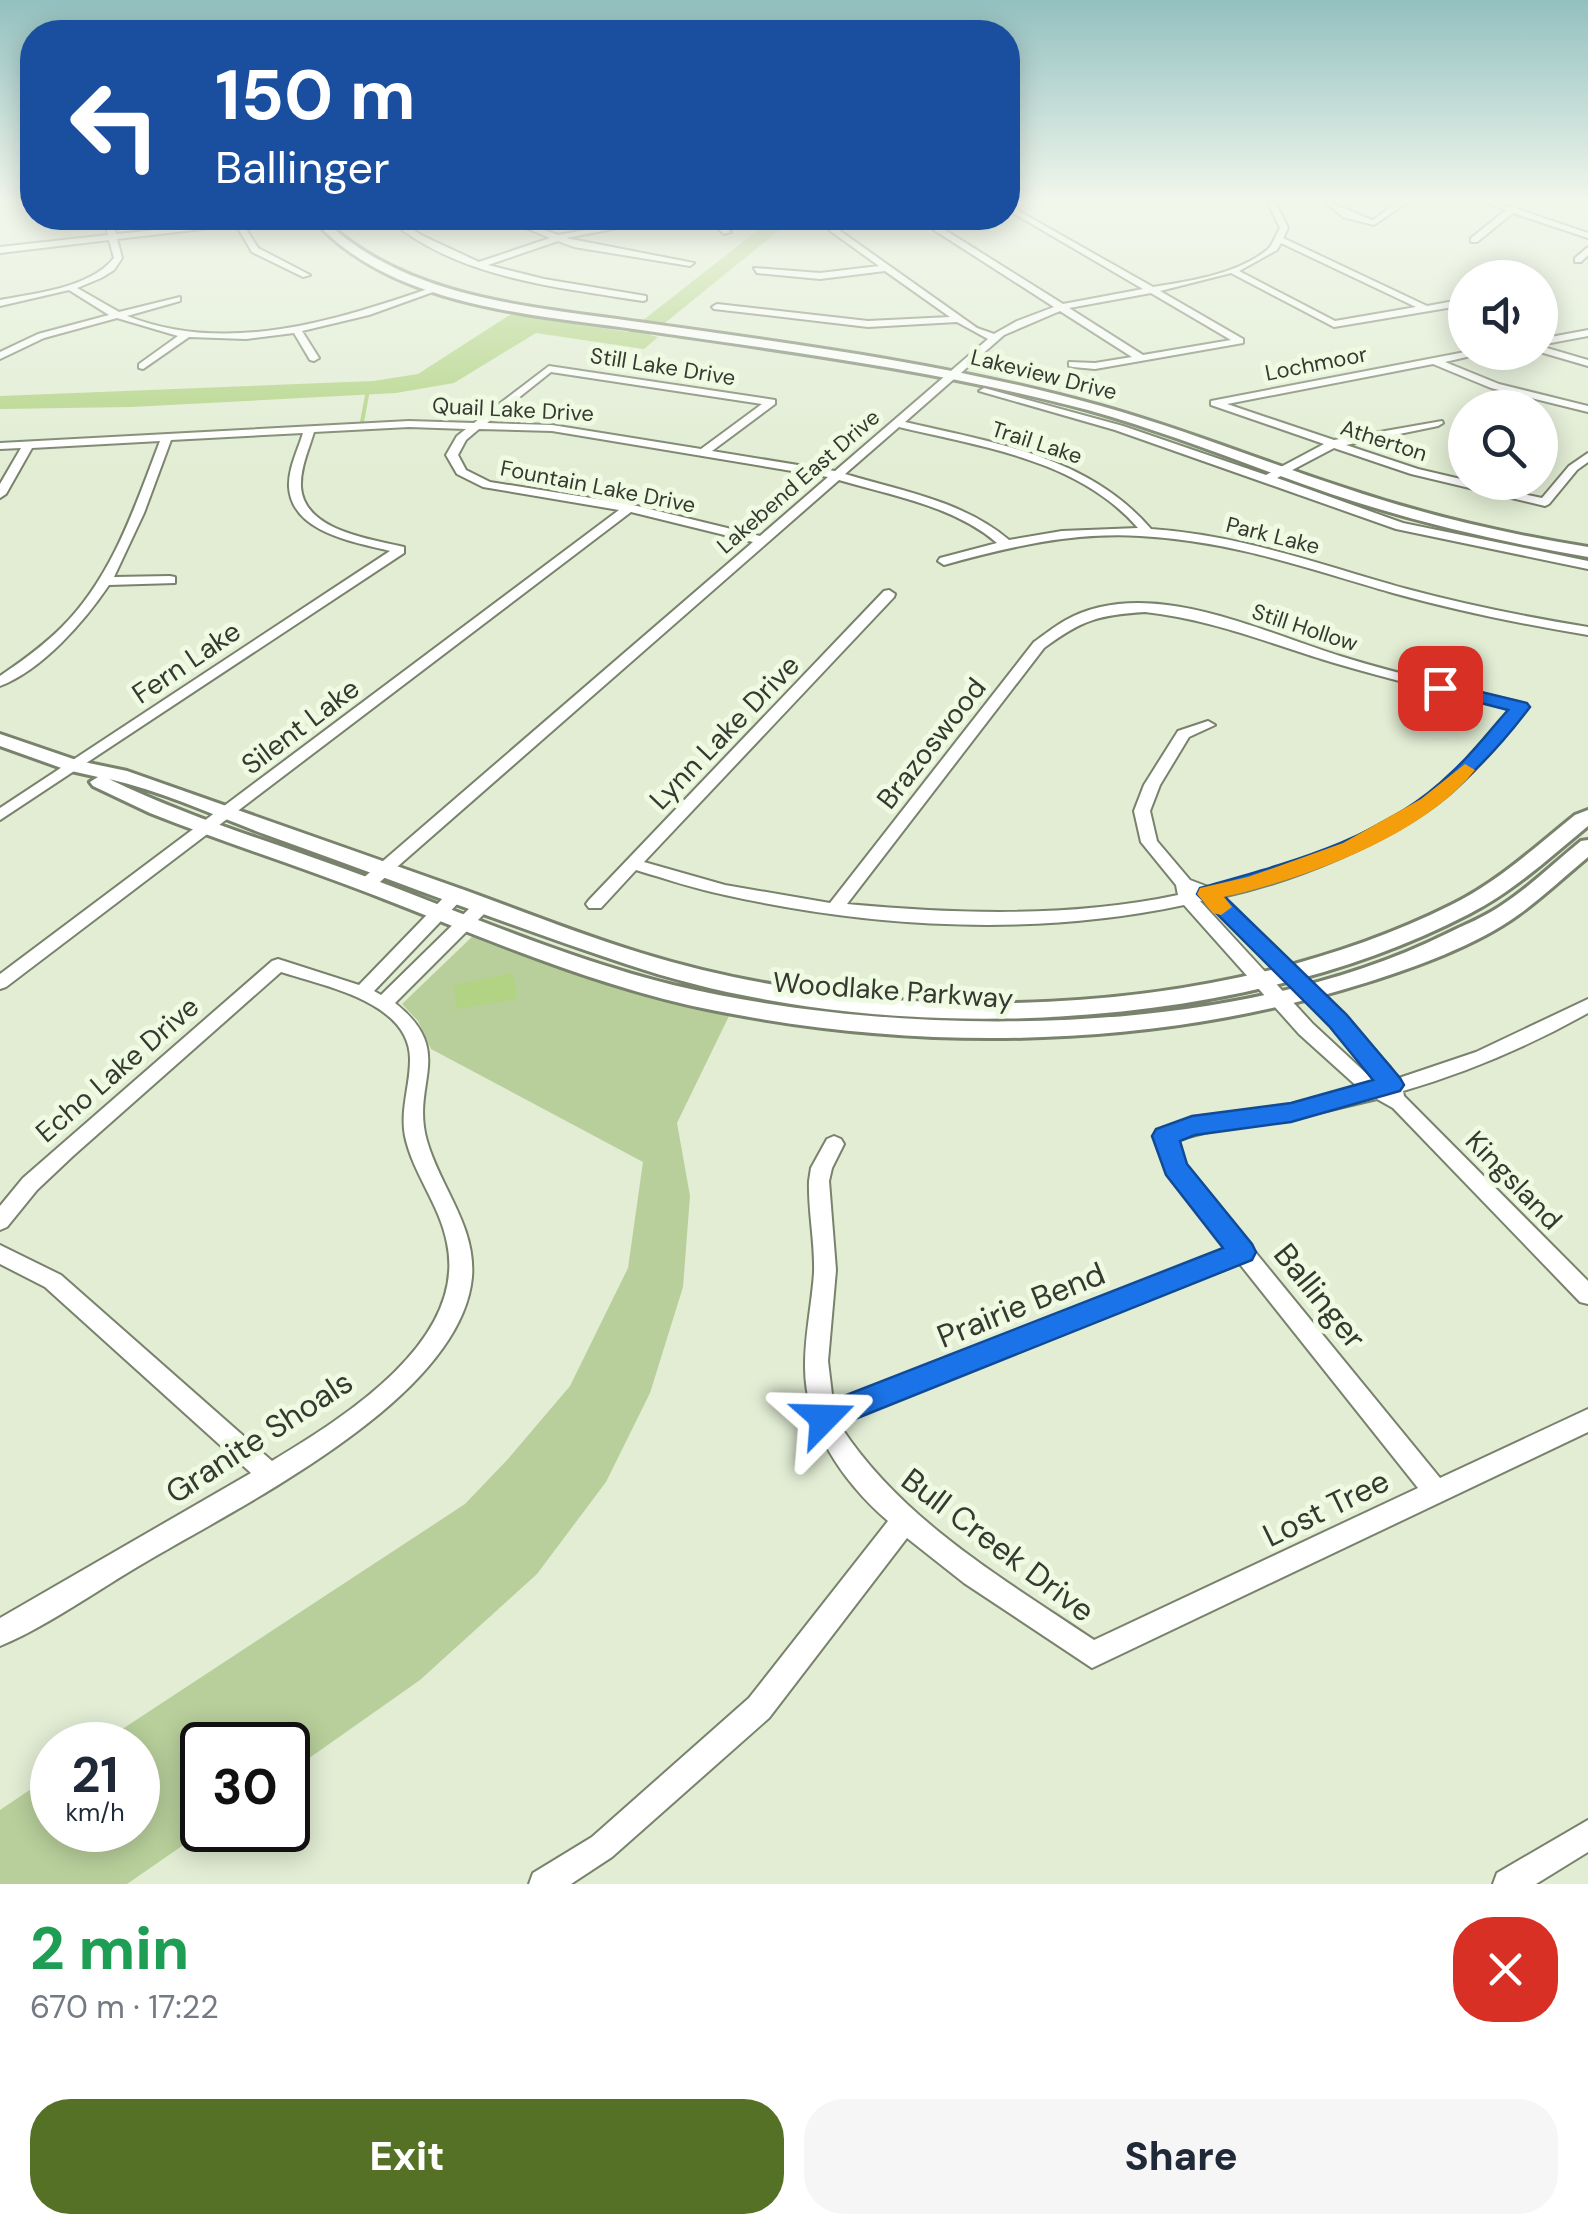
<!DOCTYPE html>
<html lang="en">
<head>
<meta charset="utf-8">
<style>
	body { margin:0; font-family:"DM Sans",sans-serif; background:#f6f6f7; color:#1f2937; height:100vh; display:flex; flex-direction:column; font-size:38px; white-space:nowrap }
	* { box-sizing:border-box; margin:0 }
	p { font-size:32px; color:#747a83 }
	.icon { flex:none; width:55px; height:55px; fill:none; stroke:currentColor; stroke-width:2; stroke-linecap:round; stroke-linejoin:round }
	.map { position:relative; height:1884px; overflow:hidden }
	.sheet { display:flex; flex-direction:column; background:#fff; flex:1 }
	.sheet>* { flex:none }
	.top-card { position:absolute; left:20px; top:20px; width:1000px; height:210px; border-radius:40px; box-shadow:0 5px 25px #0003; background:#1a4fa0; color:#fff; overflow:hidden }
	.buttons { position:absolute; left:1448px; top:260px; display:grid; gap:20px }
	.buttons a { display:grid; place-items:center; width:110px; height:110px; border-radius:50%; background:#fff; box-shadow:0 5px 25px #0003; font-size:50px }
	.speed { position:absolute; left:30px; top:1722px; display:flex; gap:20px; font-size:50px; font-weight:700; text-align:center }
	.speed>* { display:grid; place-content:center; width:130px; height:130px; border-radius:50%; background:#fff; box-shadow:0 5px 25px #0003; line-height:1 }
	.speed small { font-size:25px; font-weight:400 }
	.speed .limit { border:5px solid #111; border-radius:15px; background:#fff; color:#111 }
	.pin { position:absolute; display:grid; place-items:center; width:85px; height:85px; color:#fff; margin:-42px; border-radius:20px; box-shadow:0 5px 15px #0006 }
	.me { position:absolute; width:110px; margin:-55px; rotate:68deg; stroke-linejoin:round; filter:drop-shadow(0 0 8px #0008) }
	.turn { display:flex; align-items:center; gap:35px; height:210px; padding:0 30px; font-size:45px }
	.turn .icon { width:130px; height:130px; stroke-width:2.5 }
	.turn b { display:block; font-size:70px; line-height:85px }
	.round { display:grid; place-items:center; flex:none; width:105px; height:105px; border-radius:40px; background:#f6f6f7 }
	.head { display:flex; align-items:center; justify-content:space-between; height:170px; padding:0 30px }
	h1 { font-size:60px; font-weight:800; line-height:75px; color:#1e9e55 }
	.button { display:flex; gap:20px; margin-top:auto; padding:20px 30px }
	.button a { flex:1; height:115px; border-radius:40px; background:#547125; color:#fff; font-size:40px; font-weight:800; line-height:115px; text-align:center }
	.button a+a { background:#f6f6f7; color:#1f2937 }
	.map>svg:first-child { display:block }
	.green { fill:#b8cf9b }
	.water { fill:#b1d383 }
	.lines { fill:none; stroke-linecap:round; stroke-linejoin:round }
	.stream { stroke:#b1d383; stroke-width:4 }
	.street-casing { stroke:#78826c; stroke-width:4 }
	.secondary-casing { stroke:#78826c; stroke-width:6 }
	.street { fill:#fff; fill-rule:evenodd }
	.secondary { fill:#fff; fill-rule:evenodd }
	.route { fill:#1a73e8; stroke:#114b97; stroke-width:2.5 }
	.slow { fill:#f59e0b }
	.labels { text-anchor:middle; stroke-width:10; stroke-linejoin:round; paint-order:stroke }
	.far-street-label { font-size:22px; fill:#353930; stroke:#effae2 }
	.street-label { font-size:28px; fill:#353930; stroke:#effae2 }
	.near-street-label { font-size:32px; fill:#353930; stroke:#effae2 }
</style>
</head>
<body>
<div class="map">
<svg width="1588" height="1884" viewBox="0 0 1588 1884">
	<rect width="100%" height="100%" fill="#e2edd4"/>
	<path class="green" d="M476 933 699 1004 698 1009 729 1016 677 1123 690 1196 683 1287 650 1393 606 1482 537 1574 420 1680 288 1773V1745H202L205 1830 127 1884H0V1810L52 1775V1830H138V1745H98L465 1504 508 1459 570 1386 628 1268 643 1162 431 1049 418 1021 402 1004Z"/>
	<path class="water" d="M809 218H856L782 228 650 335 658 337 644 349 536 333 454 383 396 393 131 407 0 409V396L373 381 418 374 511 314 628 332 767 223Z
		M513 973 517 999 456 1009 454 985Z"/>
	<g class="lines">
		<path class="stream" d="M362 422 368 390"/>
		<defs>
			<path id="street" d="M1268 203H1276L1288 228 1283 238 1427 306 1465 299V305L1334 327 1231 273 1160 291 1243 339V343L1095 369 1073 367 1069 366V362L1095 363 1132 357 1060 311 1004 335 905 422C995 443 1088 456 1151 529 1241 535 1321 565 1407 589 1466 605 1527 617 1588 627V635C1522 624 1457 611 1393 593 1306 568 1232 541 1140 536 1072 532 1009 547 944 565L938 561 940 558 997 543C954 506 893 496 839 480L373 888H361L359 884 361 880 753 542 631 512 6 987 0 989V974L619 510 483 487 457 474 446 455 457 436 466 429 409 427 314 432C309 449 300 468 301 487 304 531 371 539 404 547V553L0 820V808L390 551C355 542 292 533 289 487 288 469 298 450 303 433L171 440 144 513 114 577 170 576 175 577V583L109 585C84 622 42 670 0 686V676C22 661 43 646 62 627 113 576 135 506 160 441L32 448 6 494 0 498V484L21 448 0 449V443L409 421 474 423 549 366 775 400V404L712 451 835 471 988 339 957 322 868 327 714 309 712 307 717 304 868 321 950 317 885 271 820 279 757 273 754 268 820 273 879 266 829 230 836 228 977 328 994 334 1017 321 1054 307 920 221V218H926L1063 304 1143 289 1008 210V205L1153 287C1190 281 1239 274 1268 249 1273 244 1276 235 1280 228ZM1281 243 1416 307 1335 321 1239 271 1277 250ZM1151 293 1231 340 1143 355 1069 308ZM551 372 762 404 701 449 552 425 487 423ZM899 427C983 447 1079 460 1138 528L1062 531 1009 540C963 501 902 491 845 474ZM479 429 552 431 828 477 760 536 629 504 490 482 466 470 458 455 466 440Z
				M1326 203C1337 203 1359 216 1373 220L1396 203H1406L1374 225 1343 217Z
				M1488 203 1510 207 1519 204 1517 209 1588 233V238L1513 213 1477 242H1471V238L1506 210Z
				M104 218H112L116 234 278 218 243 224 258 248 310 275 303 277 252 252 236 225 117 239 122 258 114 270 101 278 77 288 119 312 180 297V301L127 316C229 356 337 320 437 286L444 288 369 315 302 331 319 358 314 361 310 360 294 333 246 339 189 337 143 369 139 368V364L178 336 117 318 44 338 0 359V352L38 334 109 315 69 290 0 306V300C36 293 90 288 114 258L109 240 0 253V247L108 235Z
				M387 218H396L421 235 479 262 550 238 502 218H512L558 235 618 224V228L566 238 694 263 690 266 574 247 558 241 488 265 544 279 646 296V300L643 301C556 287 456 278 387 218Z
				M706 218H714L731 232 724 234Z
				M1588 247V255L1581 262H1575V258Z
				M1588 330V336L1540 345V339Z
				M1540 346 1588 360V366L1540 352Z
				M1465 352H1488L1445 362 1499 384 1588 406V412L1491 388 1433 364 1227 404 1334 440 1442 421 1443 423 1438 426 1346 445 1418 469 1465 480V482L1542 498 1569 466 1588 453V462L1577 470 1549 504 1545 506 1411 474 1334 448 1277 478 1403 523 1588 561V569L1396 529 1115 430 979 391 984 388 1123 426 1266 475 1324 444 1211 405V401Z
				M889 590 895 594 894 597 644 862 725 885 830 903 1034 642C1044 635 1055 626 1066 620 1147 575 1260 631 1340 656 1401 675 1464 689 1526 704V710C1501 739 1477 771 1447 796 1392 842 1292 882 1222 897L1322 993 1390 1067 1396 1079 1476 1052 1588 999V1013C1529 1046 1468 1072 1403 1091L1404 1096 1588 1281V1304L1580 1302 1393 1108 1377 1099 1293 1119 1212 1131 1176 1140 1184 1165 1440 1478 1588 1409V1432L1092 1668 964 1583 907 1538 769 1718 612 1857 571 1884H529L533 1873 592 1837 749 1698 888 1521C842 1481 804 1426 805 1364 805 1334 812 1303 814 1273 815 1242 808 1211 809 1181L811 1168 827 1139 834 1136 841 1139 844 1144 832 1168 829 1181 836 1270 828 1361 833 1403 1227 1249 1168 1174 1155 1136 1158 1131 1196 1119 1293 1105 1360 1089 1299 1034 1184 905C1034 937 874 928 725 895 695 889 666 879 636 870L601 908H589L586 904 589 900 884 591ZM1145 612C1210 619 1269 643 1331 662 1391 680 1451 694 1511 709L1459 768 1420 802 1337 848 1244 881 1211 888 1190 880 1157 841 1150 811 1160 785 1189 737 1215 725 1208 721 1178 731 1144 785 1134 811 1141 842 1176 885 1178 895C1069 918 957 914 847 904L1044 648C1082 620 1098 615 1145 612ZM1206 900 1310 1001 1378 1081 1368 1075 1313 1024 1200 901ZM1239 1263 1418 1488 1094 1640C1002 1578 903 1521 841 1427L839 1422Z
				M455 891 461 892 463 896 461 900 374 991 381 995 476 902H488L491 906 488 910 395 1003C457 1052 410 1083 427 1141 440 1187 476 1226 472 1277 461 1399 240 1506 144 1563 99 1589 48 1626 0 1646V1618L251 1473 45 1287 0 1264V1245L61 1275 272 1461C343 1418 468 1341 447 1243 440 1205 413 1174 405 1136 400 1110 410 1086 410 1060 411 1002 324 986 281 972L73 1156 37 1190 7 1227 0 1230V1206L23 1178 272 961 278 959 359 985 449 892Z
				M1588 1820V1852L1536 1884H1493L1497 1873Z"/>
			<path id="secondary" d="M312 218H322C400 294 514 305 617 319 779 342 943 362 1101 406 1184 429 1264 462 1345 488 1425 515 1506 534 1588 547V557C1501 542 1415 522 1331 494 1250 466 1170 433 1088 410 941 371 791 352 641 330 531 314 390 307 312 218Z
				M0 734 79 761 127 771C240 811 354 851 467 891 525 912 582 935 641 953 890 1030 1216 1022 1451 905 1498 882 1535 847 1575 815L1588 810V826C1549 858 1514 891 1469 914 1233 1037 876 1049 626 964 505 924 385 877 264 834 214 815 161 791 109 779 191 819 279 844 364 876 466 914 567 959 673 985 903 1040 1232 1040 1446 934 1464 925 1485 917 1502 905 1530 887 1555 862 1581 841L1588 840V857C1565 876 1542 898 1518 915 1475 946 1415 967 1365 983 1159 1048 929 1053 717 1011 600 988 489 940 379 897 303 867 225 843 150 813L93 786 90 782 98 777 67 770 0 746Z"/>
		</defs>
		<use href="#street" class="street-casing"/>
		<use href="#secondary" class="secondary-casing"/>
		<use href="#street" class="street"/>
		<use href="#secondary" class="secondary"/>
	</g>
	<linearGradient id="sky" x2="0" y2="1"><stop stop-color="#92c0c0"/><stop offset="0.43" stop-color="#f2f7ec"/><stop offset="1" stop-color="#f2f7ec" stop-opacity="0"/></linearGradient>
	<rect width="1588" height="467" fill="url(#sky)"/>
	<path class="route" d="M1440 682 1527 703 1530 707C1440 826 1361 855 1224 896L1346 1014 1400 1078 1404 1085 1400 1091 1291 1122 1195 1135 1180 1141 1187 1164 1252 1244 1256 1252 1252 1260 835 1427 824 1431 813 1427 809 1418 813 1408 1223 1248 1166 1175 1152 1136 1156 1129 1192 1116 1291 1103 1373 1080 1329 1026 1197 894 1200 888C1288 863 1384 839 1451 773 1472 754 1489 731 1508 710L1434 691V684Z"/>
	<path class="slow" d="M1465 764 1475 770C1421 837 1306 878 1224 897L1232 907 1221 915 1213 913 1197 894 1200 888 1248 877 1343 843 1421 799Z"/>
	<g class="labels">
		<g class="far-street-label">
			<text transform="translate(1316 363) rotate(-11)" y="8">Lochmoor</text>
			<text transform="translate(663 366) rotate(9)" y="8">Still Lake Drive</text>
			<text transform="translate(1044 374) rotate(14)" y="8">Lakeview Drive</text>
			<text transform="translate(513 409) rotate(3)" y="8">Quail Lake Drive</text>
			<text transform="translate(1384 440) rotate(18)" y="8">Atherton</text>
			<text transform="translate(1037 442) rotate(18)" y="8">Trail Lake</text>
			<text transform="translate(798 481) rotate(-41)" y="8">Lakebend East Drive</text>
			<text transform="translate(598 486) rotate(11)" y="8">Fountain Lake Drive</text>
			<text transform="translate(1273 535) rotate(14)" y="8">Park Lake</text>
			<text transform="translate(1305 627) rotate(18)" y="8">Still Hollow</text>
		</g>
		<g class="street-label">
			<text transform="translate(186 662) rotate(-34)" y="10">Fern Lake</text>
			<text transform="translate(300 726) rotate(-37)" y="10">Silent Lake</text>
			<text transform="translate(724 732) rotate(-46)" y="10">Lynn Lake Drive</text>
			<text transform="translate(931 743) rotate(-52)" y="10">Brazoswood</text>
			<text transform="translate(893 990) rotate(4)" y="10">Woodlake Parkway</text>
			<text transform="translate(117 1069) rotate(-41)" y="10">Echo Lake Drive</text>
			<text transform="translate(1514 1180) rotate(46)" y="10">Kingsland</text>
		</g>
		<g class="near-street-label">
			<text transform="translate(1320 1296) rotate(51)" y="11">Ballinger</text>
			<text transform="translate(1021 1305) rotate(-22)" y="11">Prairie Bend</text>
			<text transform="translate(259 1437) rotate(-33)" y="11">Granite Shoals</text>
			<text transform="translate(1326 1508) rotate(-26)" y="11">Lost Tree</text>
			<text transform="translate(998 1545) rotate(37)" y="11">Bull Creek Drive</text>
		</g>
	</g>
</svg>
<div class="buttons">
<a><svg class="icon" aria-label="sound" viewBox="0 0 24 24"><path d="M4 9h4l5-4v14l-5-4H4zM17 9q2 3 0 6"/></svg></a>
<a><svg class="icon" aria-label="search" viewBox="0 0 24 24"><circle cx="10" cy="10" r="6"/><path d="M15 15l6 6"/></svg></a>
</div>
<div class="speed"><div>21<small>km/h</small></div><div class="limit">30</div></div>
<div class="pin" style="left:1440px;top:688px;background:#d93025"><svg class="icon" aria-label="arrive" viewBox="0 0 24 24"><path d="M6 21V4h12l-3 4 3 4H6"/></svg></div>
<svg class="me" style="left:824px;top:1418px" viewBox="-20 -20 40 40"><path d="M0-17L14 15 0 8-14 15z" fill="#1a73e8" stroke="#fff" stroke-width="4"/></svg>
<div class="top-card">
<div class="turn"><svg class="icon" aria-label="left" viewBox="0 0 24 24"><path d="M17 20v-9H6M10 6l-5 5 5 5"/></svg><div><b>150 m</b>Ballinger</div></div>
</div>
</div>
<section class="sheet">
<div class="head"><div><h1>2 min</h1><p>670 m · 17:22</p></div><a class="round" style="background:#d93025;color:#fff"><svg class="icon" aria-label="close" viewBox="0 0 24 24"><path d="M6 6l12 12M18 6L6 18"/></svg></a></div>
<div class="button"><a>Exit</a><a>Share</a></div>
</section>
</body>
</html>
